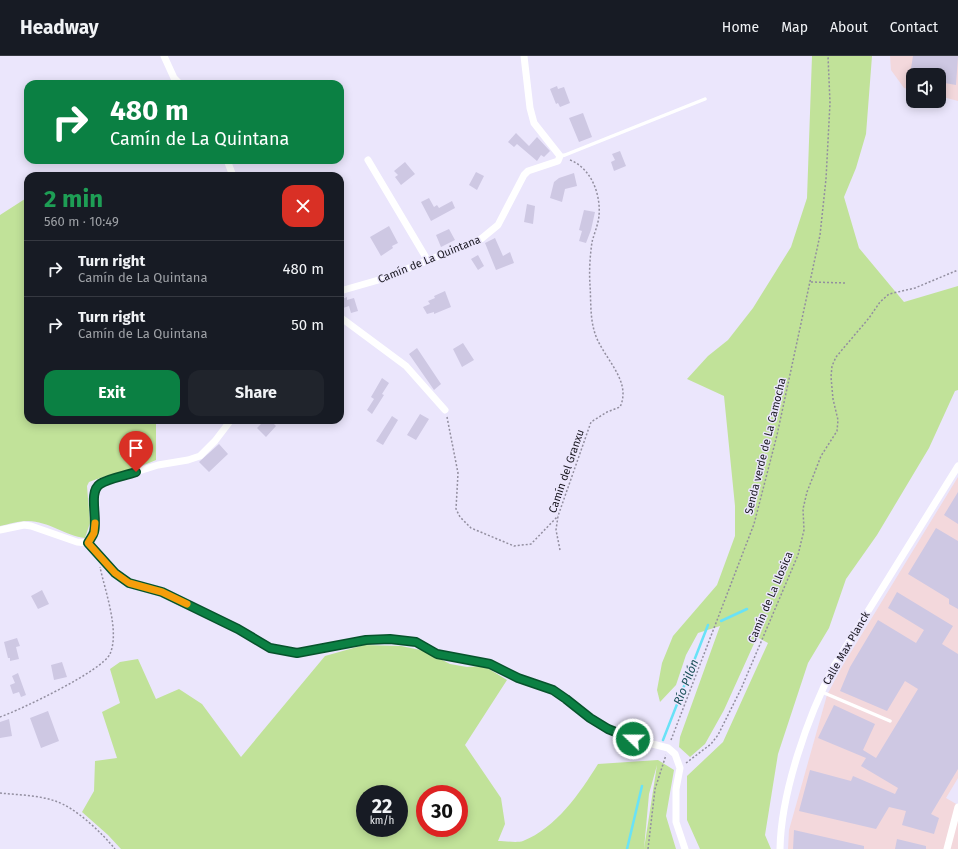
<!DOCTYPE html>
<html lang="en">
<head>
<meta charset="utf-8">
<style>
	body { margin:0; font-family:"Fira Sans",sans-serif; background:#20242c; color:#f1f3f6; height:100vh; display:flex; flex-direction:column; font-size:15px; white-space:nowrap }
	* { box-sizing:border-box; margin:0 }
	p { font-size:13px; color:#9ea1a6 }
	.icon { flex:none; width:22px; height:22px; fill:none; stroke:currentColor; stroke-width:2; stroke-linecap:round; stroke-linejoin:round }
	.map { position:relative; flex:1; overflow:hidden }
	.details { position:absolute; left:24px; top:116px; width:320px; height:252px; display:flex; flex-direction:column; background:#171b24; border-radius:12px; box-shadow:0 2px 10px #0003 }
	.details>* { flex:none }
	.top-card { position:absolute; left:24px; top:24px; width:320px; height:84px; border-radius:12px; box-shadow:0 2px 10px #0003; background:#0b8043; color:#fff; overflow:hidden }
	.tools { position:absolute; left:906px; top:12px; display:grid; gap:8px }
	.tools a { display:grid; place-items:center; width:40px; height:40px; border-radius:8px; background:#171b24; box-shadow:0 2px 10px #0003; font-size:20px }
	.speed { position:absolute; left:356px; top:729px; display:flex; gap:8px; font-size:20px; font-weight:700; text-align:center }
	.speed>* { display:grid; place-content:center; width:52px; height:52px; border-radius:50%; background:#171b24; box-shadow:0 2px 10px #0003; line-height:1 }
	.speed small { font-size:10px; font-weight:400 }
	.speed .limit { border:6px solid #d22; background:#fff; color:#111 }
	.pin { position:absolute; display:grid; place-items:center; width:34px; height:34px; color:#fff; margin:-41px -17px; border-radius:50% 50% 50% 0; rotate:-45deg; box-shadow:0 0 4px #0007 }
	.pin .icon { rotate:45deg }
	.me { position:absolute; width:44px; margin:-22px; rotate:292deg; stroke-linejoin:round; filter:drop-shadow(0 0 3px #0008) }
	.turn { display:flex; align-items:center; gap:14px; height:84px; padding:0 20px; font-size:18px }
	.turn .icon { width:52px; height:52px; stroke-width:2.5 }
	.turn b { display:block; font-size:28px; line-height:34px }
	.round { display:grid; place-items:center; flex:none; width:42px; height:42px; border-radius:12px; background:#20242c }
	.overview { display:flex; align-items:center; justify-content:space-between; height:68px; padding:0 20px }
	h1 { font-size:24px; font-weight:700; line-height:30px; color:#1e9e55 }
	.primary-button { display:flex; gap:8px; margin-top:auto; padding:8px 20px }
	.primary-button a { flex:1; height:46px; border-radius:12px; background:#0b8043; color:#fff; font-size:16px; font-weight:700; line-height:46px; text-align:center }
	.primary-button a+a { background:#20242c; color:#f1f3f6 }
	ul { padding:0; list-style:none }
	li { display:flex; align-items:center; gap:12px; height:56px; padding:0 20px; border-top:1px solid #363941 }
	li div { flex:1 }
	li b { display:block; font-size:15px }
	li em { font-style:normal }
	header { display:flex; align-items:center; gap:24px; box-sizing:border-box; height:56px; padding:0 20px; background:#171b24; border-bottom:1px solid #363941 }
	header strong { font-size:19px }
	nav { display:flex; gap:22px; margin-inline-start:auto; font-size:14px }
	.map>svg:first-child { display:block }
	.industrial { fill:#f3d8dc }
	.green { fill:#c1e299; fill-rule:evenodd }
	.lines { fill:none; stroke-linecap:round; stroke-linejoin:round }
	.stream { stroke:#69e2f7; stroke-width:2.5 }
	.building { fill:#cec8e3 }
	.path { stroke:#928e9f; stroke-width:1.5; stroke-dasharray:2 2; stroke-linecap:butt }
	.service { stroke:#fff; stroke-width:3.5 }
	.minor { stroke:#fff; stroke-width:7 }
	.route-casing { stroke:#07532c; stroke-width:10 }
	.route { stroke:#0b8043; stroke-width:7 }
	.slow { stroke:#f59e0b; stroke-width:7 }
	.labels { text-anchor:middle; stroke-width:3; stroke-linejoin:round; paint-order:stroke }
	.street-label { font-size:11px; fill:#18161f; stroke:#ebe6fc }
	.water-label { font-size:12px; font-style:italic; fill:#1c515a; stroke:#ebe6fc }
</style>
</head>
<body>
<header>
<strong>Headway</strong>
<nav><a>Home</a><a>Map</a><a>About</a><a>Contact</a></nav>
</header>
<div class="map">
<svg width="958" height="793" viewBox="0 0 958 793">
	<rect width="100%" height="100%" fill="#ebe6fc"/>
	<path class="industrial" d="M890 0H958V45L939 40V19H913V34L904 32 891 14Z
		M958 421V722L946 742 958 749V793H788L789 774 827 639 843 609Z"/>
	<path class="green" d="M812 0H872L866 78 856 112 844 141 859 192 904 246 958 230V334L955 335 929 392 877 479 846 523 829 572 808 607 778 698 765 779 771 793H700L687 764V720L723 686 768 587 757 581 724 654 705 688 690 701 679 691 680 681 720 570 698 577 686 599 676 629 660 646 657 634 662 607 673 580 717 529 735 480V450L724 340 687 323 708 300 728 284 753 252 791 191 807 142Z
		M28 141V364H156V404C134 414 111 417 89 426L87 430 90 467 85 482C66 480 48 465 28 465 19 465 9 468 0 470V159Z
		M364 589 401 590 425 595 450 608 467 611 484 610 507 624 465 689 501 742 505 768 498 785C505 785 517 787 523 785 556 772 580 737 598 708L658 704 674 714 666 760 676 793H644L657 709 649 738 644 793H121L108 779 82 756 94 735 95 705 117 702 102 656 120 647 110 613 120 606 138 603 156 643 179 633 202 648 241 701 325 600ZM365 738H399V772H365ZM425 738H459V772H425Z"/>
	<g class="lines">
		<path class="stream" d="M721 565 747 553
			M663 684 708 569
			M627 793 642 730"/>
	</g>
	<path class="building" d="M913 0H958L956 29 939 26V19H910Z
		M557 30 558 33 564 31 570 47 560 51 558 47 556 48 550 33Z
		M583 57 592 81 579 86 569 62Z
		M516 77 529 90 537 81 550 95 544 101 541 99 537 105 517 88 514 91 508 86Z
		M620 95 626 110 614 115 611 106 615 104 612 98Z
		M405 106 415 118 401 129 395 121 398 119 394 115Z
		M476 116 484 120 477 134 469 129Z
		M574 117 577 130 565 133 562 146 550 142 554 126 559 122Z
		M429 142 434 151 437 149 439 152 452 145 455 152 431 165 421 146Z
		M527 148 535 150 533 168 524 166Z
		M584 154 595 156 591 174 586 187 579 185 582 175 579 174Z
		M389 170 398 187 392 190 393 192 381 200 370 181Z
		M449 173 455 184 441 191 436 179Z
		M495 182 503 200 510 196 514 207 496 214 485 187Z
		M478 199 484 210 478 214 471 203Z
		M445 235 451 251 434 258V256L427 258 423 251 430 248 428 245 435 242 434 240Z
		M347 241V244L354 242 358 255 351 257 349 250 340 253V244Z
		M463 287 474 304 462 311 453 293Z
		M417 292 441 328 434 334 409 298Z
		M382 322 389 327 382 338 384 339 372 358 367 354 374 343 371 341Z
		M420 358 429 363 416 384 407 379Z
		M392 360 398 364 383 389 376 385Z
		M265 364H270L276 370 266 381 257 372Z
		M219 388 228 398 209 416 199 406Z
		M958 436V468L944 459Z
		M936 472 958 485V553L949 548V543L908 518Z
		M42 534 49 548 38 553 31 540Z
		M897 536 953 570 942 588 958 598V713L931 758 939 762 934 778 902 769 906 755 889 751 876 773 799 755 810 714 851 725 853 720 895 738 898 732 861 710 866 702 818 682 834 649 875 668 863 694 876 702 918 633 905 625 887 655 840 635 850 611 878 564 916 587 924 574 888 552Z
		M17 582 20 590 16 591 19 603 10 605V602H8L4 586Z
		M62 606 67 621 54 624 51 609Z
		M18 617 26 639 21 641 19 636 13 638 10 629 15 627 12 620Z
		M48 655 59 685 41 692 30 662Z
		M9 663 12 680 0 682V666Z
		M794 774 864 790V793H793Z
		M897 783 926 790V793H895Z"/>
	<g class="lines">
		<path class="path" d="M811 226 846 227
			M447 361 458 417 456 453 460 461 471 472 514 490 531 488 558 460
			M560 494 556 474 558 460 591 366 607 356 620 351C633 323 600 300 594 274 590 260 591 243 590 229 589 215 590 200 592 186 594 178 598 169 599 160 601 138 591 112 570 104
			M0 661C20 654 102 615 110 598 120 575 105 535 100 511
			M671 684 754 468 777 379 820 179 826 123 830 47 828 0
			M686 707 711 688 718 679 741 633 798 499 804 474 803 453 807 436 821 400 837 375 838 364 833 343 831 321 832 310 836 301 869 262 880 246 889 238 915 232 958 214
			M0 737C18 739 38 739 55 745 75 751 102 777 115 793
			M648 793 655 733 666 699"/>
		<path class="service" d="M560 100 565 99 705 43
			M822 636 890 665"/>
		<path class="minor" d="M164 0 174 22 180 28
			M227 104 233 120
			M368 104 428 205
			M340 235 382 223 481 183 498 169 524 119 528 115 558 105 560 100 534 67 530 52 524 0
			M340 261 406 310 445 354
			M0 474 24 469 31 470 77 486 88 487
			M88 487 115 517 129 527 162 536 238 573 270 592 297 597 366 584H398L417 586 437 598 490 608 526 626 553 634 566 643 590 662 608 673 633 683 668 692 675 698 680 712 676 733V766L685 793
			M88 487C90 483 93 479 94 475 98 459 87 438 101 427L158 409 188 404 200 400 215 385 231 364
			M780 793C781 736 808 660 834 610L958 410
			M947 793 958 751"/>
	</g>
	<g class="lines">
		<defs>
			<path id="route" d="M136 416C125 420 109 422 100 428 88 436 98 462 94 476 93 480 90 483 88 487L115 517 129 527 162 536 238 573 270 592 297 597 366 584 390 583 416 586 437 598 490 608 518 622 553 634 566 643 590 662 608 673 633 683"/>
		</defs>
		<use href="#route" class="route-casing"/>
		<use href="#route" class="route"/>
		<path class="slow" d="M95 467 94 477 88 487 115 517 129 527 162 536 187 548"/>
	</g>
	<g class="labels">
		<g class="street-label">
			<text transform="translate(429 203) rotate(-22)" y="4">Camín de La Quintana</text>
			<text transform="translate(765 390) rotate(-76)" y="4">Senda verde de La Camocha</text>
			<text transform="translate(566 415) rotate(-71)" y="4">Camín del Granxu</text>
			<text transform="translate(770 541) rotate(-67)" y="4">Camín de La Llosica</text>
			<text transform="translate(846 592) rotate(-60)" y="4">Calle Max Planck</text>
		</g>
		<g class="water-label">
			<text transform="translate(686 626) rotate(-68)" y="4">Río Pilón</text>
		</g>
	</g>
</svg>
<div class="tools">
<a><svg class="icon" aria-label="sound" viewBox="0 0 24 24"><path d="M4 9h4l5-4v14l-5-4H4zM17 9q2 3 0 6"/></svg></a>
</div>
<div class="speed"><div>22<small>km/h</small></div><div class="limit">30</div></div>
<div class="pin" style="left:136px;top:416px;background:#d93025"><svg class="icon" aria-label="arrive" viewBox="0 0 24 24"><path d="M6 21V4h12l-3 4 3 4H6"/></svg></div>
<svg class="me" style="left:633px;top:683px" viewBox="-20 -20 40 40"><circle r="17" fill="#0b8043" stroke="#fff" stroke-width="3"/><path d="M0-11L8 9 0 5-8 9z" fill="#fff"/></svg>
<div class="top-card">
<div class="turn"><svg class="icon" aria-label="right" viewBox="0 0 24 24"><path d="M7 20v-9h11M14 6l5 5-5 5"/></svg><div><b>480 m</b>Camín de La Quintana</div></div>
</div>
<section class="details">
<div class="overview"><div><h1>2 min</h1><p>560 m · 10:49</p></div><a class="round" style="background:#d93025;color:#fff"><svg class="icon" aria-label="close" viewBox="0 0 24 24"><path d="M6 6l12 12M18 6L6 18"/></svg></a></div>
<ul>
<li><svg class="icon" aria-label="right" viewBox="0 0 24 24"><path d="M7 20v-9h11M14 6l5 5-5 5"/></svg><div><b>Turn right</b><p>Camín de La Quintana</p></div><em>480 m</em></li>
<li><svg class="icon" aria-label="right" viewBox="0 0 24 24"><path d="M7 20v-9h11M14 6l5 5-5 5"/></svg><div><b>Turn right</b><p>Camín de La Quintana</p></div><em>50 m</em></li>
</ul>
<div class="primary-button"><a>Exit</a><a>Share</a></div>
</section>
</div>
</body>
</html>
